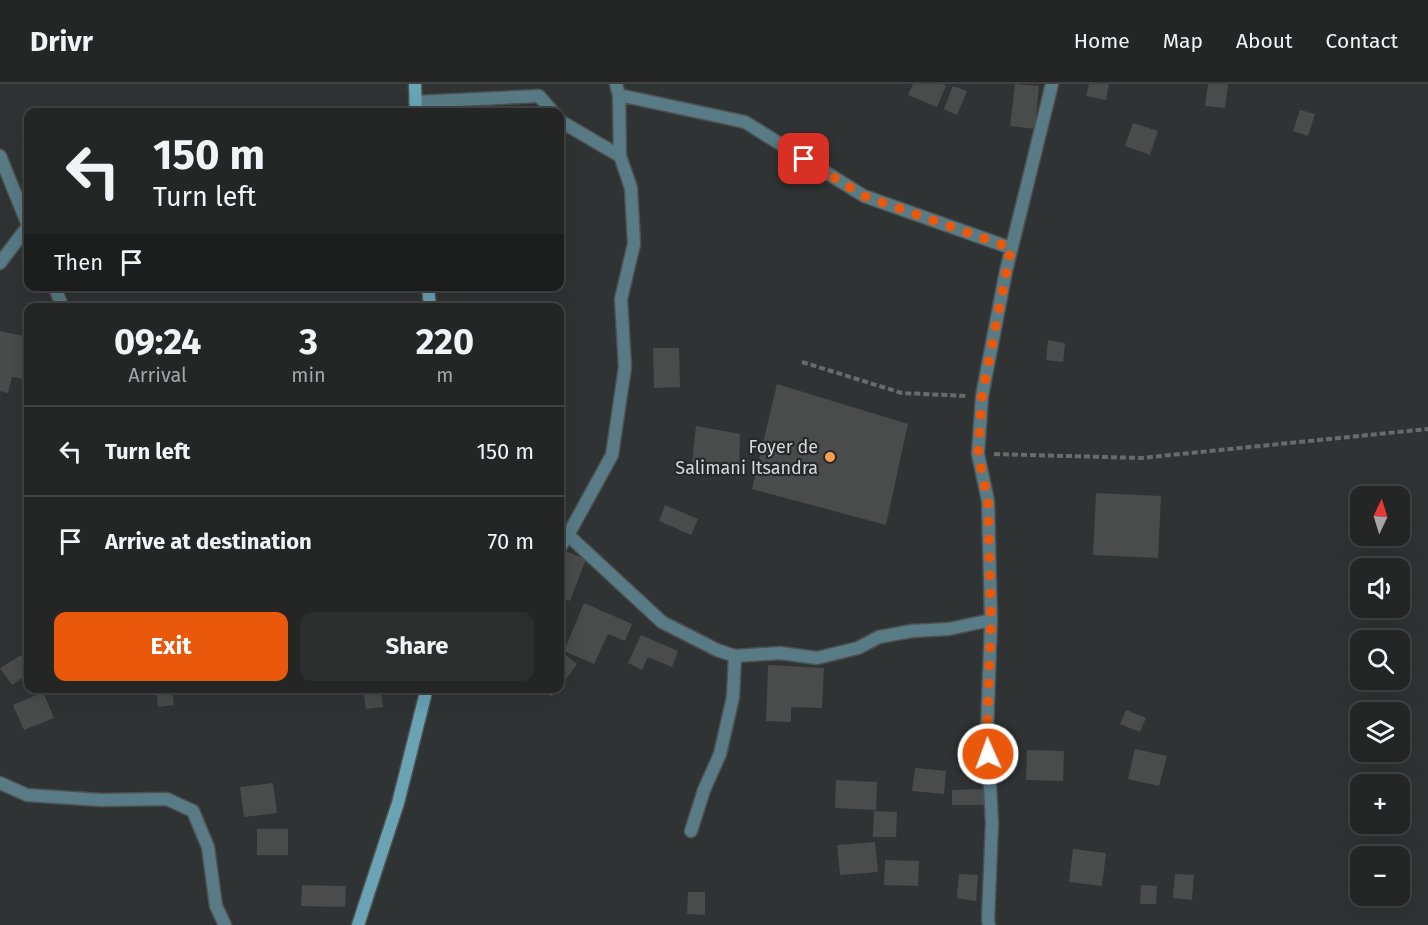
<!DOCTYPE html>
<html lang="en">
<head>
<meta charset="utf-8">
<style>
	body { margin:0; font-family:"Fira Sans",sans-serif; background:#2c2e2e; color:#f1f3f6; height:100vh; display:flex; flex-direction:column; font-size:22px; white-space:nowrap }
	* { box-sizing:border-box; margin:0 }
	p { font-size:20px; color:#a3a5a7 }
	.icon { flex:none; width:33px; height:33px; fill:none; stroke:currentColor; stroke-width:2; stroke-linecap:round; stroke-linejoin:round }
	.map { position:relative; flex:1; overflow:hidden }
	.side { position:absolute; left:24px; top:219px; width:540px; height:390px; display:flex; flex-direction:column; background:#242626; border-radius:12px; box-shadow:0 6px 24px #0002,0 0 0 2px #414343 }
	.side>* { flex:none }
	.banner { position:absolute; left:24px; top:24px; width:540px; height:183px; border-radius:12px; box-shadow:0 6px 24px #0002,0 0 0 2px #414343; background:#242626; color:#f1f3f6; overflow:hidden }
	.needle { width:39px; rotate:4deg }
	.fabs { position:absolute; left:1350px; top:402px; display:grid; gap:12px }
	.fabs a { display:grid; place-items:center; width:60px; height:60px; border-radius:12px; background:#242626; box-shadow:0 6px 24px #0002,0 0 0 2px #414343; font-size:30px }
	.pin { position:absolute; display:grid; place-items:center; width:51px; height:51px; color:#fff; margin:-26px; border-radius:12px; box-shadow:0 3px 9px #0006 }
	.me { position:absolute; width:66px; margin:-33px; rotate:358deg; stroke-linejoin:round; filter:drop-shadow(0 0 4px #0008) }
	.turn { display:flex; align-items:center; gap:21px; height:126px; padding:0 30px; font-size:27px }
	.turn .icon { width:78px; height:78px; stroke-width:2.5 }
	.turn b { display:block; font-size:42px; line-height:51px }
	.then { display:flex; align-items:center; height:57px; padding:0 30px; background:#0003; gap:12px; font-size:22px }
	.eta { display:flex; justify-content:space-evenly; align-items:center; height:102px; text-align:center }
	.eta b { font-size:36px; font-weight:700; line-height:42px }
	.primary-button { display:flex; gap:12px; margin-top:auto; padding:12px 30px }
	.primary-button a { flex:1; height:69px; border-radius:12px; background:#ea580c; color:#fff; font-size:24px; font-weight:700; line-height:69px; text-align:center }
	.primary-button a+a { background:#2c2e2e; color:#f1f3f6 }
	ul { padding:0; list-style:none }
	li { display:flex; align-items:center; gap:18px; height:90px; padding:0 30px; border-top:2px solid #414343 }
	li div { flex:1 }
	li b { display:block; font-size:22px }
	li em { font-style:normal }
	header { display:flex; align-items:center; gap:36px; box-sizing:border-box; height:84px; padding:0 30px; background:#242626; border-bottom:2px solid #414343 }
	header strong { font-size:28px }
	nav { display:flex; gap:33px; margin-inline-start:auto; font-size:21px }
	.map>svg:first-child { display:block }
	.building { fill:#494c4a }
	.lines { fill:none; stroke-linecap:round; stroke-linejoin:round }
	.street-casing { stroke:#4e5151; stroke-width:15 }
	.secondary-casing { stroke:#4e5151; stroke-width:15 }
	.path { stroke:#686b6b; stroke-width:4; stroke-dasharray:6 3; stroke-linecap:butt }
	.street { stroke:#587b85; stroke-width:12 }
	.secondary { stroke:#6aa3b4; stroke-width:12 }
	.route { stroke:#ea580c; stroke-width:10; stroke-dasharray:0 18 }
	.poi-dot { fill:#fb9e50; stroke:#262929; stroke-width:2 }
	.labels { text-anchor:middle; stroke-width:4.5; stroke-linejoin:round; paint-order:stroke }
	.poi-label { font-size:18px; fill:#d7d8d8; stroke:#262929; text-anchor:end }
</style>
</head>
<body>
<header>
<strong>Drivr</strong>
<nav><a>Home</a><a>Map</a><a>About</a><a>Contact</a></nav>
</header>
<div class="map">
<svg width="1428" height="841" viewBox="0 0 1428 841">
	<rect width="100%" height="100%" fill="#303333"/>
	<path class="building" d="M913 0H942L946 2 937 23 908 11Z
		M1015 0 1039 2 1035 45 1010 42Z
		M1089 0H1109L1106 16 1086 12Z
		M1208 0H1228L1225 24 1205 22Z
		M953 2 967 7 957 31 944 25Z
		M1300 26 1315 30 1308 52 1293 47Z
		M1133 39 1158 47 1150 71 1125 62Z
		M0 247 28 253V296L12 293 8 309 0 307Z
		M1048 256 1065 259 1063 278 1046 276Z
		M653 264H679L680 303 654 304Z
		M777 300 908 340 886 441 752 405Z
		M696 342 740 350 739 392 691 388Z
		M1096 409 1161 412 1158 474 1093 471Z
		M665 421 698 435 691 451 659 437Z
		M560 465 586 475 570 517 560 513Z
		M584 519 632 540 625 557 608 550 594 580 564 567Z
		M641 551 678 567 672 583 648 573 642 586 628 579Z
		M560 567 577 580 560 603Z
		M21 571 28 583V590L12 601 0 584Z
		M768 581 824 584 822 624 791 623V638L766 637Z
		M156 604H172L174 621 158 623Z
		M381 604 383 623 366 625 363 605Z
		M541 604H558L552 613Z
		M43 608 54 634 24 646 13 621Z
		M1126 626 1146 634 1140 648 1120 640Z
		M1135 665 1167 672 1159 702 1128 695Z
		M1027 666 1064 667 1063 697 1026 696Z
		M915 684 946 687 944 710 912 707Z
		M836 696 877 698 876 726 835 724Z
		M273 699 277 729 244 733 240 703Z
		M987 705V721H952V706Z
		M874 727 897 728 896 753H873Z
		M257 745H288V771H257Z
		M875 758 878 788 840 791 837 761Z
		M1073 765 1106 769 1102 802 1069 798Z
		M885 776 919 777 918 802 884 801Z
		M959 790 978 791 976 817 957 814Z
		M1175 790 1194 791 1192 816 1173 814Z
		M302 801 346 802 345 823 301 822Z
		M1141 801 1157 802 1156 820H1140Z
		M688 808H705V831L687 830Z"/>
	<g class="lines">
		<defs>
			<path id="street" d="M619 11 745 38 864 112 1011 164
				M415 18 539 12 553 28
				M560 37 620 72
				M0 72 28 141
				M0 179 28 142
				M54 202 63 224
				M568 451 612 371 625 283 621 215 634 160 631 104 620 72 619 11 616 0
				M560 463 568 451 662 538 717 566 735 572 780 569 817 574 858 564 879 553 912 547 949 545 991 536
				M0 699 27 711 101 716 167 715 193 727 208 763 216 822 225 841
				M691 747 704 706 720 670 733 613 735 572
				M989 841 988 836 992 739 987 647 991 536 988 417 978 370 982 312 1006 187 1052 0"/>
			<path id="secondary" d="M415 0 416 28
				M428 202 430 224
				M358 841 398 719 427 604"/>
		</defs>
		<use href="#street" class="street-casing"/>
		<use href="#secondary" class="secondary-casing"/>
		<path class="path" d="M802 278 902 309 966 312
			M994 370 1141 374 1428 345"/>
		<use href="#street" class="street"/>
		<use href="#secondary" class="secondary"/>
	</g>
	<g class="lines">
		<path class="route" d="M804 75 864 112 1011 164 982 312 978 370 988 417 991 536 987 647 988 670"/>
	</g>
	<circle class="poi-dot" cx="830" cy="373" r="6"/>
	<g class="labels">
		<g class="poi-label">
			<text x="818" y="369">Foyer de<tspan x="818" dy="21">Salimani Itsandra</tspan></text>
		</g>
	</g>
</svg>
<div class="fabs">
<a><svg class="needle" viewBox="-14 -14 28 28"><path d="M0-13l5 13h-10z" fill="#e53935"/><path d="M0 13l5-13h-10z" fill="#a3a5a7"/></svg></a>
<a><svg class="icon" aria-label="sound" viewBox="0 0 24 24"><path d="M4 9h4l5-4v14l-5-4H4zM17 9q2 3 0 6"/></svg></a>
<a><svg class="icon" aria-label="search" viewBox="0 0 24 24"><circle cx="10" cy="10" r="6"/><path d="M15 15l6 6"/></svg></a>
<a><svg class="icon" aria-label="layers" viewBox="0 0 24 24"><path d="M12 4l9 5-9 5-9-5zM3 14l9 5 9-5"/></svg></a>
<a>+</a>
<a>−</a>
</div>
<div class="pin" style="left:804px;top:75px;background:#d93025"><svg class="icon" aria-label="arrive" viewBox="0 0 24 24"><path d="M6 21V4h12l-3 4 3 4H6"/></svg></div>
<svg class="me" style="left:988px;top:670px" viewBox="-20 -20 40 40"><circle r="17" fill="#ea580c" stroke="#fff" stroke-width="3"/><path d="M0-11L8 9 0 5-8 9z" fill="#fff"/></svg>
<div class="banner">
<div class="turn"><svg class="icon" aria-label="left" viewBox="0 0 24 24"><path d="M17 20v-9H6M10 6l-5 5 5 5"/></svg><div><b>150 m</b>Turn left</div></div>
<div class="then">Then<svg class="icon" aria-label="arrive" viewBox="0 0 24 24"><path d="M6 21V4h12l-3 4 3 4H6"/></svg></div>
</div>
<section class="side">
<div class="eta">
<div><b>09:24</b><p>Arrival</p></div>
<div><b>3</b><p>min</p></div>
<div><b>220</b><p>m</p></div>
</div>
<ul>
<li><svg class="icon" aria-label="left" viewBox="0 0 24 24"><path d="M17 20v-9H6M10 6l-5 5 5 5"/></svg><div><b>Turn left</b></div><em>150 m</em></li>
<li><svg class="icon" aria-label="arrive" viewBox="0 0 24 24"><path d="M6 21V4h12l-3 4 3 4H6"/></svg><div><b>Arrive at destination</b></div><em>70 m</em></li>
</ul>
<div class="primary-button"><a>Exit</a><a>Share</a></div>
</section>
</div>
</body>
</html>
